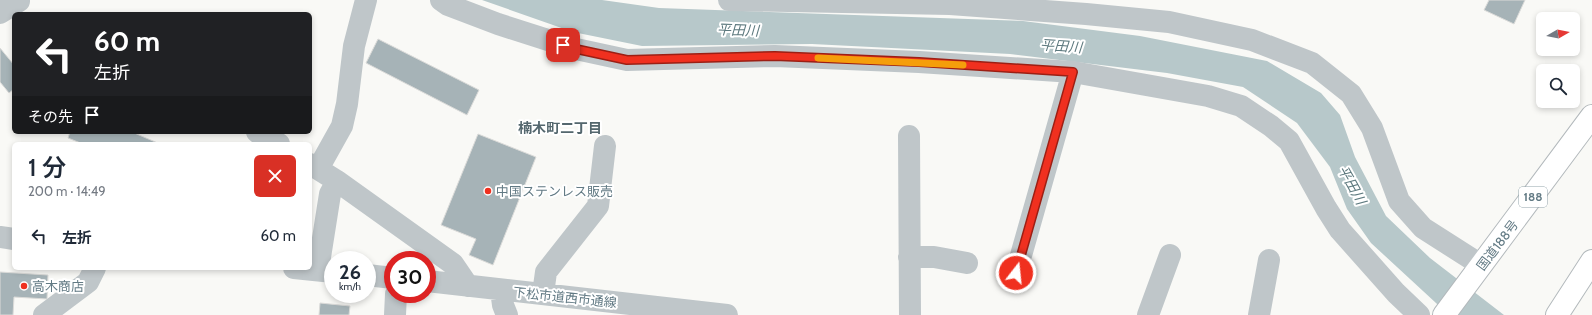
<!DOCTYPE html>
<html lang="ja">
<head>
<meta charset="utf-8">
<style>
	body { margin:0; font-family:Cabin,"Noto Sans JP",sans-serif; background:#f6f6f7; color:#1f2937; height:100vh; display:flex; flex-direction:column; font-size:15px; white-space:nowrap }
	* { box-sizing:border-box; margin:0 }
	p { font-size:13px; color:#747a83 }
	.icon { flex:none; width:22px; height:22px; fill:none; stroke:currentColor; stroke-width:2; stroke-linecap:round; stroke-linejoin:round }
	.map { position:relative; flex:1; overflow:hidden }
	.details { position:absolute; left:12px; top:142px; width:300px; height:128px; display:flex; flex-direction:column; background:#fff; border-radius:6px; box-shadow:0 2px 6px #0003 }
	.details>* { flex:none }
	.banner { position:absolute; left:12px; top:12px; width:300px; height:122px; border-radius:6px; box-shadow:0 2px 6px #0003; background:#202124; color:#fff; overflow:hidden }
	.needle { width:26px; rotate:81deg }
	.buttons { position:absolute; left:1536px; top:12px; display:grid; gap:8px }
	.buttons a { display:grid; place-items:center; width:44px; height:44px; border-radius:6px; background:#fff; box-shadow:0 2px 6px #0003; font-size:20px }
	.speed { position:absolute; left:324px; top:251px; display:flex; gap:8px; font-size:20px; font-weight:700; text-align:center }
	.speed>* { display:grid; place-content:center; width:52px; height:52px; border-radius:50%; background:#fff; box-shadow:0 2px 6px #0003; line-height:1 }
	.speed small { font-size:10px; font-weight:400 }
	.speed .limit { border:6px solid #d22; background:#fff; color:#111 }
	.pin { position:absolute; display:grid; place-items:center; width:34px; height:34px; color:#fff; margin:-17px; border-radius:8px; box-shadow:0 2px 6px #0006 }
	.me { position:absolute; width:44px; margin:-22px; rotate:16deg; stroke-linejoin:round; filter:drop-shadow(0 0 3px #0008) }
	.turn { display:flex; align-items:center; gap:14px; height:84px; padding:0 16px; font-size:18px }
	.turn .icon { width:52px; height:52px; stroke-width:2.5 }
	.turn b { display:block; font-size:28px; line-height:34px }
	.then { display:flex; align-items:center; height:38px; padding:0 16px; background:#0003; gap:8px; font-size:15px }
	.round { display:grid; place-items:center; flex:none; width:42px; height:42px; border-radius:6px; background:#f6f6f7 }
	.summary { display:flex; align-items:center; justify-content:space-between; height:68px; padding:0 16px }
	h1 { font-size:24px; font-weight:600; line-height:30px }
	ul { padding:0; list-style:none }
	li { display:flex; align-items:center; gap:12px; height:52px; padding:0 16px }
	li div { flex:1 }
	li b { display:block; font-size:15px }
	li em { font-style:normal }
	.map>svg:first-child { display:block }
	.water { fill:#b7c8ca }
	.building { fill:#a6b3b7; stroke:#dbdbd9 }
	.lines { fill:none; stroke-linecap:round; stroke-linejoin:round }
	.highway-casing { stroke:#b3b9bc; stroke-width:24 }
	.minor { stroke:#bfc6c9; stroke-width:22 }
	.highway { stroke:#fff; stroke-width:22 }
	.route-casing { stroke:#9c1f14; stroke-width:10 }
	.route { stroke:#f0301f; stroke-width:7 }
	.slow { stroke:#f59e0b; stroke-width:7 }
	.poi-dot { fill:#f0301f; stroke:#fff; stroke-width:1.5 }
	.labels { text-anchor:middle; stroke-width:4; stroke-linejoin:round; paint-order:stroke }
	.shield { fill:#fff; stroke:#91a2a9; stroke-width:1 }
	.shield-label { font-size:12px; font-weight:bold; fill:#627a84 }
	.poi-label { font-size:13px; fill:#627a84; stroke:#fff; text-anchor:start }
	.street-label { font-size:13px; fill:#627a84; stroke:#fff }
	.water-label { font-size:14px; font-style:italic; fill:#5d797e; stroke:#fff }
	.neighbourhood-label { font-size:14px; font-weight:bold; fill:#54676e; stroke:#fff }
</style>
</head>
<body>
<div class="map">
<svg width="1592" height="315" viewBox="0 0 1592 315">
	<rect width="100%" height="100%" fill="#f9f9f6"/>
	<path class="water" d="M482 0H602L659 8 1023 21 1140 36 1267 61 1321 93 1340 115 1355 157 1386 216 1430 258 1504 315H1449L1371 243 1347 209 1330 167 1297 123 1243 87 1167 73 1010 54 812 44 642 46 573 32Z"/>
	<path class="building" d="M1489 0H1525L1514 24 1484 10Z
		M378 39 479 90 467 115 366 63Z
		M0 48 14 65V89L9 93 0 82Z
		M70 132H132L160 144H83L68 138Z
		M478 134 536 157 493 265 469 255 476 239 441 225Z
		M0 272 48 275 47 299 14 297 13 315H0Z
		M320 303 350 306 349 315H319Z"/>
	<g class="lines">
		<defs>
			<path id="highway" d="M1444 315 1592 116
				M1557 315 1592 261"/>
		</defs>
		<use href="#highway" class="highway-casing"/>
		<path class="minor" d="M441 0 448 5 498 24 576 49 627 60 775 56 919 62 1073 72 1208 96 1241 106 1271 126 1289 141 1326 208 1340 230 1396 293 1419 315
			M729 0 950 4 1086 14 1169 22 1252 40 1312 63 1351 94 1372 128 1399 201 1423 228 1481 265
			M0 13 19 1
			M257 132 279 144
			M909 136 910 315
			M310 164 337 181 453 264 468 286
			M318 169 342 126 347 104 354 46 366 0
			M0 237 14 239
			M909 257H934L967 263
			M294 268 333 272
			M318 270 330 194 337 181
			M1016 273 1073 72
			M367 275 393 278
			M427 281 727 315
			M501 290 503 305 507 315
			M543 294 546 272 598 206 605 146
			M44 315 88 282 95 268
			M395 315 396 294
			M1148 315 1170 255
			M1259 315 1269 260"/>
		<use href="#highway" class="highway"/>
	</g>
	<g class="lines">
		<defs>
			<path id="route" d="M563 45 576 49 627 60 775 56 919 62 1073 72 1016 273"/>
		</defs>
		<use href="#route" class="route-casing"/>
		<use href="#route" class="route"/>
		<path class="slow" d="M818 58 963 65"/>
	</g>
	<g class="poi-dot">
		<circle cx="488" cy="191" r="4"/>
		<circle cx="24" cy="286" r="4"/>
	</g>
	<g class="labels">
		<rect class="shield" x="1519" y="187" width="28" height="20" rx="3"/>
		<g class="shield-label">
			<text x="1533" y="201">188</text>
		</g>
		<g class="poi-label">
			<text x="496" y="196">中国ステンレス販売</text>
			<text x="32" y="291">高木商店</text>
		</g>
		<g class="street-label">
			<text transform="translate(1497 245) rotate(-53)" y="5">国道188号</text>
			<text transform="translate(565 297) rotate(6)" y="5">下松市道西市通線</text>
		</g>
		<g class="water-label">
			<text transform="translate(738 30) rotate(2)" y="5">平田川</text>
			<text transform="translate(1061 46) rotate(4)" y="5">平田川</text>
			<text transform="translate(1352 185) rotate(61)" y="5">平田川</text>
		</g>
		<g class="neighbourhood-label">
			<text x="560" y="133">楠木町二丁目</text>
		</g>
	</g>
</svg>
<div class="buttons">
<a><svg class="needle" viewBox="-14 -14 28 28"><path d="M0-13l5 13h-10z" fill="#e53935"/><path d="M0 13l5-13h-10z" fill="#747a83"/></svg></a>
<a><svg class="icon" aria-label="search" viewBox="0 0 24 24"><circle cx="10" cy="10" r="6"/><path d="M15 15l6 6"/></svg></a>
</div>
<div class="speed"><div>26<small>km/h</small></div><div class="limit">30</div></div>
<div class="pin" style="left:563px;top:45px;background:#d93025"><svg class="icon" aria-label="arrive" viewBox="0 0 24 24"><path d="M6 21V4h12l-3 4 3 4H6"/></svg></div>
<svg class="me" style="left:1016px;top:273px" viewBox="-20 -20 40 40"><circle r="17" fill="#f0301f" stroke="#fff" stroke-width="3"/><path d="M0-11L8 9 0 5-8 9z" fill="#fff"/></svg>
<div class="banner">
<div class="turn"><svg class="icon" aria-label="left" viewBox="0 0 24 24"><path d="M17 20v-9H6M10 6l-5 5 5 5"/></svg><div><b>60 m</b>左折</div></div>
<div class="then">その先<svg class="icon" aria-label="arrive" viewBox="0 0 24 24"><path d="M6 21V4h12l-3 4 3 4H6"/></svg></div>
</div>
<section class="details">
<div class="summary"><div><h1>1 分</h1><p>200 m · 14:49</p></div><a class="round" style="background:#d93025;color:#fff"><svg class="icon" aria-label="close" viewBox="0 0 24 24"><path d="M6 6l12 12M18 6L6 18"/></svg></a></div>
<ul>
<li><svg class="icon" aria-label="left" viewBox="0 0 24 24"><path d="M17 20v-9H6M10 6l-5 5 5 5"/></svg><div><b>左折</b></div><em>60 m</em></li>
</ul>
</section>
</div>
</body>
</html>
